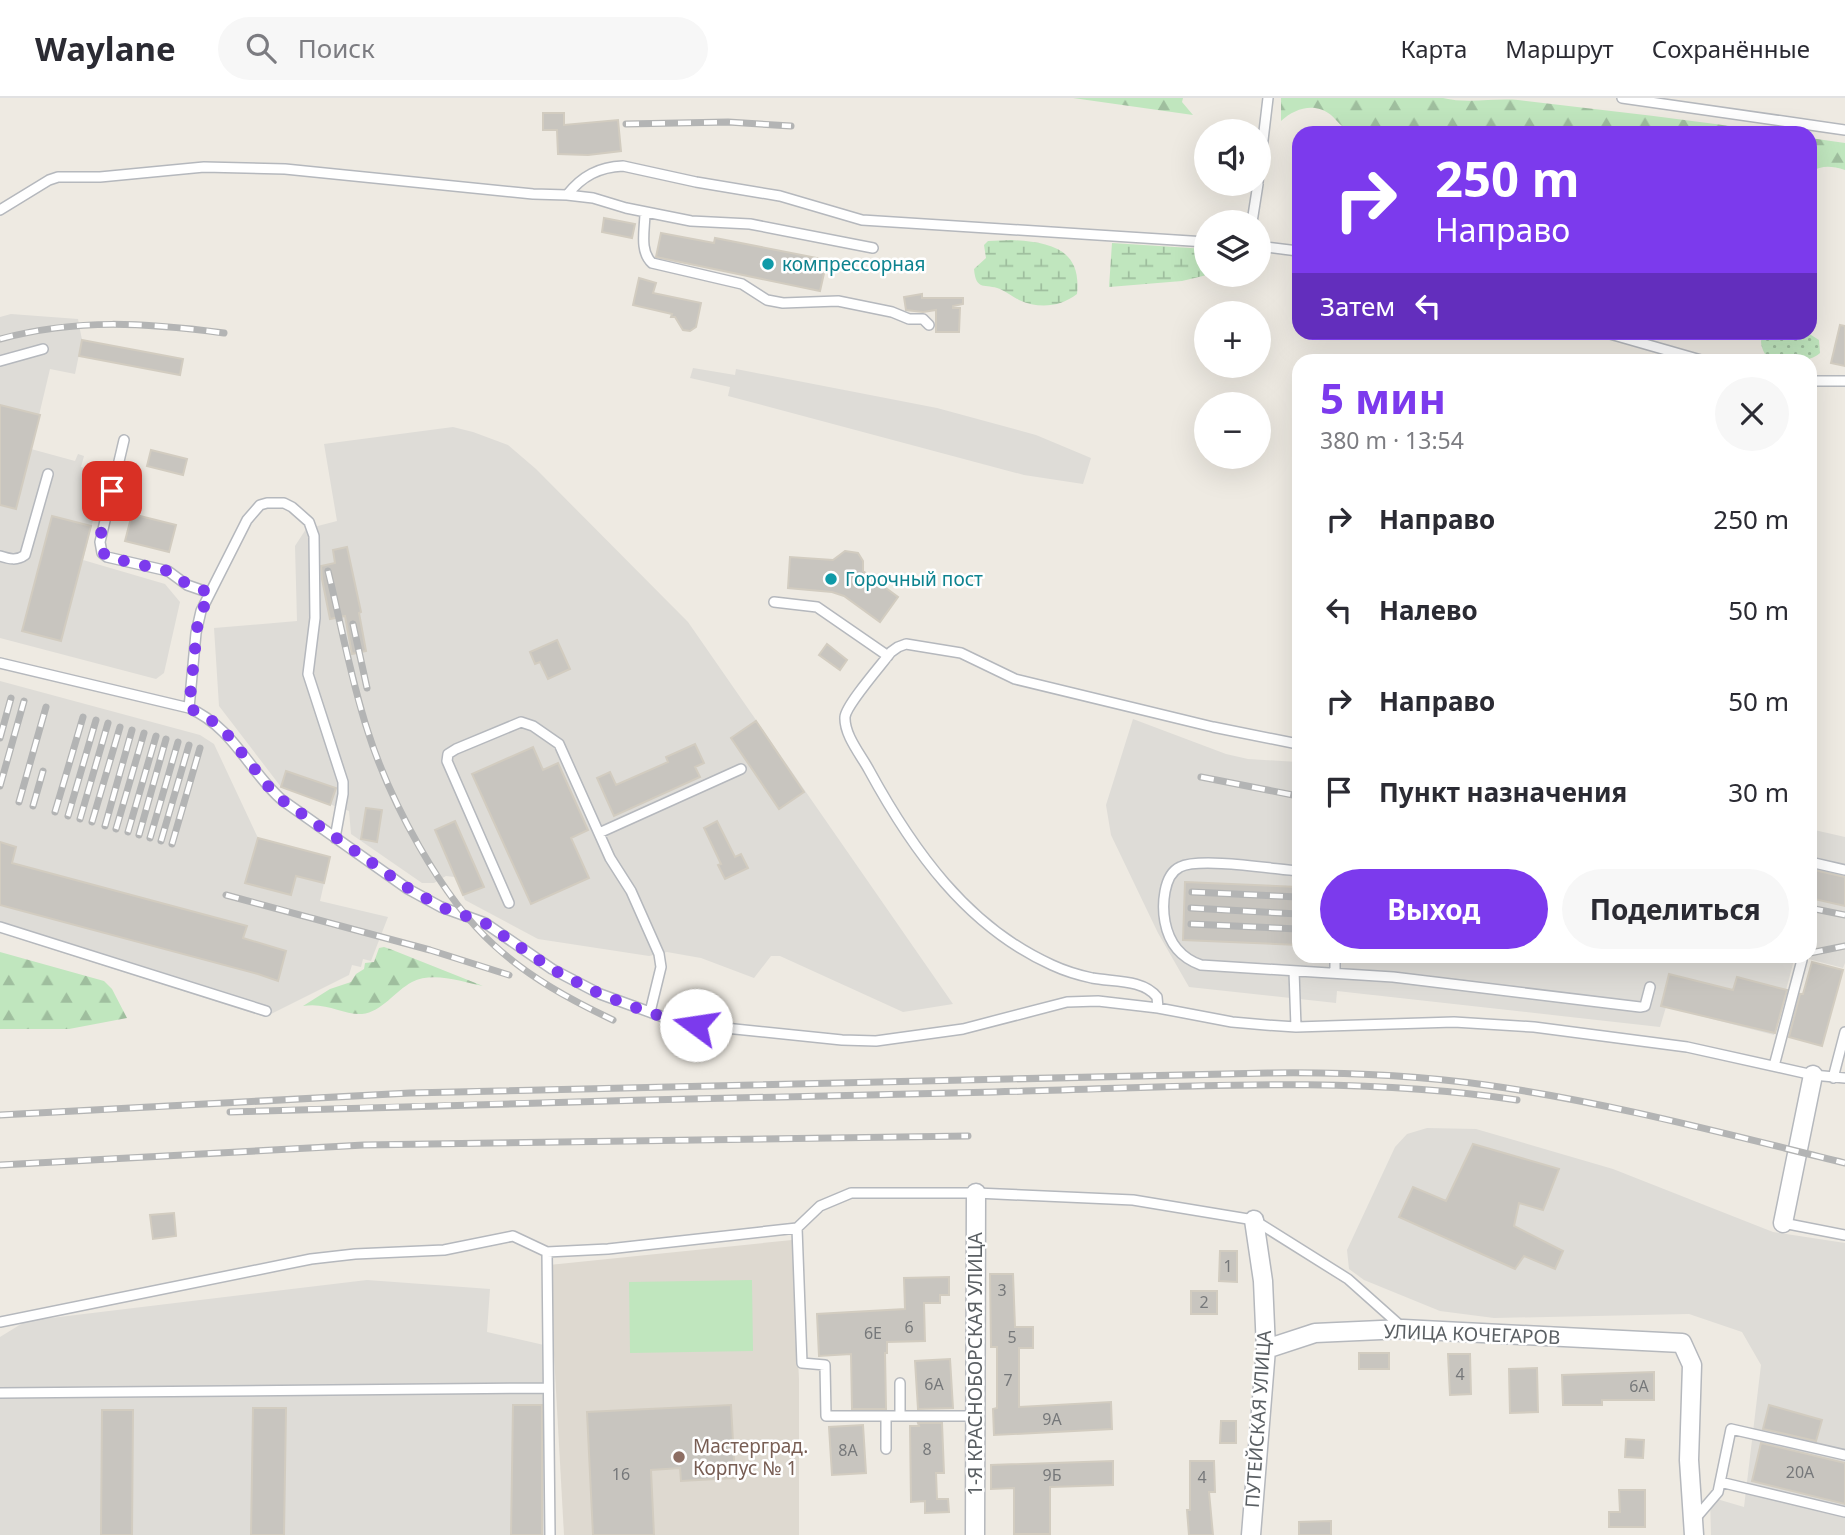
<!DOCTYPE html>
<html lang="ru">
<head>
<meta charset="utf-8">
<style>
	body { margin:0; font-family:"Noto Sans",sans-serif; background:#f7f7f7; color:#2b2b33; height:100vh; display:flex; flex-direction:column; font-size:26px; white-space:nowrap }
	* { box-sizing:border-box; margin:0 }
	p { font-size:23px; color:#7c7c81 }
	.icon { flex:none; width:38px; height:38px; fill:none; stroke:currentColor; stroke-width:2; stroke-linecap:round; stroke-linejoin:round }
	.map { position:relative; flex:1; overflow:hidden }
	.side { position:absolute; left:1292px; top:256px; width:525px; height:609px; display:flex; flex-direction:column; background:#fff; border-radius:21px; box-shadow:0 7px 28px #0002 }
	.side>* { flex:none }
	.top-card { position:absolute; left:1292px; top:28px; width:525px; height:214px; border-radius:21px; box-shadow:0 7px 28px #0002; background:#7c3aed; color:#fff; overflow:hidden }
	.fabs { position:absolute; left:1194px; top:21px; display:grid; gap:14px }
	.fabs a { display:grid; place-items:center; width:77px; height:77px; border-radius:50%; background:#fff; box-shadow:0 7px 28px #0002; font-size:35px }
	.pin { position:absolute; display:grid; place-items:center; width:60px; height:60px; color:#fff; margin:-30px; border-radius:14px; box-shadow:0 4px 10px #0006 }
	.me { position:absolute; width:77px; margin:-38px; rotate:284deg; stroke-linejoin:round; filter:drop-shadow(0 0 5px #0008) }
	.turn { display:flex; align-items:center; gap:24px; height:147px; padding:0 28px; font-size:32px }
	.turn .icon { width:91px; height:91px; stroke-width:2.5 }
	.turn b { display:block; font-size:49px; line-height:60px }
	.then { display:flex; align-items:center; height:66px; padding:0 28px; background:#0003; gap:14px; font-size:26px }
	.round { display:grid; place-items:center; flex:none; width:74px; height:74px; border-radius:37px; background:#f7f7f7 }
	.head { display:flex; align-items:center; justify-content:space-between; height:119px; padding:0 28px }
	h1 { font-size:42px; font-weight:700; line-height:52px; color:#7c3aed }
	.primary-button { display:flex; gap:14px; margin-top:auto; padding:14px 28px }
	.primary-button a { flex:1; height:80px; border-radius:42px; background:#7c3aed; color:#fff; font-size:28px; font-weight:700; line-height:80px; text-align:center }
	.primary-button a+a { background:#f7f7f7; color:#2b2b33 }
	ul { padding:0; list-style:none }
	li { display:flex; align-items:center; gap:21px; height:91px; padding:0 28px }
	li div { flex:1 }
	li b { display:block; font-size:26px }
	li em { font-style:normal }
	header { display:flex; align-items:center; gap:42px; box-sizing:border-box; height:98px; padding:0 35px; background:#fff; border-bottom:2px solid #e1e1e2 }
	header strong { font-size:33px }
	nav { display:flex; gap:38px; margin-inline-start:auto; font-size:24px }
	.search { width:490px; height:63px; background:#f7f7f7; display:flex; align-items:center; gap:18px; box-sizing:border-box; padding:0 24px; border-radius:38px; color:#7c7c81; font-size:26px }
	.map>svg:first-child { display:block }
	.industrial { fill:#dedcd7 }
	.education { fill:#ded9d0 }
	.grass { fill:url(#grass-dots) }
	.forest { fill:url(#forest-firs) }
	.wetland { fill:url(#wetland-marsh) }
	.garden { fill:#c0e6be }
	.building { fill:#c8c5bf; stroke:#d2ccc0; stroke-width:2 }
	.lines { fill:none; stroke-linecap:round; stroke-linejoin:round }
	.lane-casing { stroke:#b5b8bd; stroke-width:12 }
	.street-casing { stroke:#b5b8bd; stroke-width:21 }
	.lane { stroke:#fff; stroke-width:9 }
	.street { stroke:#fff; stroke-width:18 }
	.rail-casing { stroke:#b3b4b4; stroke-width:7 }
	.rail { stroke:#fff; stroke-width:4.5; stroke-dasharray:13; stroke-linecap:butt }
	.route { stroke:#7c3aed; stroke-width:12; stroke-dasharray:0 21.6 }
	.culture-dot { fill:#0f9aa8; stroke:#fff; stroke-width:2.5 }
	.education-dot { fill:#8d6e63; stroke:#fff; stroke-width:2.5 }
	.labels { text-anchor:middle; stroke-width:5; stroke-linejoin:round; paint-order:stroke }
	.number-label { font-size:16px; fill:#76787a }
	.culture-label { font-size:19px; fill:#0d838f; stroke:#fff; text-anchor:start }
	.street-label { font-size:19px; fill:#5a5f63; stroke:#fff }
	.education-label { font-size:19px; fill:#785e54; stroke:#fff; text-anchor:start }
</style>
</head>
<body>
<header>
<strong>Waylane</strong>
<div class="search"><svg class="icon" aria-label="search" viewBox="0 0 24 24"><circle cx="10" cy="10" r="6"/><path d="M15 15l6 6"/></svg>Поиск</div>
<nav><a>Карта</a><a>Маршрут</a><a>Сохранённые</a></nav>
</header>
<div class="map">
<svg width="1845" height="1437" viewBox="0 0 1845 1437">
	<defs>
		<pattern id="grass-dots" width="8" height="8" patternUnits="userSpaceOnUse" patternTransform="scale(1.75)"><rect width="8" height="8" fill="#c0e6be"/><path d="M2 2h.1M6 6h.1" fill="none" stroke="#9fbe9e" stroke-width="1.8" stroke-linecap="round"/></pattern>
		<pattern id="forest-firs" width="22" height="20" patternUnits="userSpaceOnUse" patternTransform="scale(1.75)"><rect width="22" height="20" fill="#c0e6be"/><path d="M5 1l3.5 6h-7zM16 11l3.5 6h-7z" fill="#9fbe9e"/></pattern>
		<pattern id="wetland-marsh" width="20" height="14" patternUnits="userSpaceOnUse" patternTransform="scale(1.75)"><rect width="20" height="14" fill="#c0e6be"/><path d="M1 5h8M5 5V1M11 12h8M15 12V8" fill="none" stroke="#9fbe9e"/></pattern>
	</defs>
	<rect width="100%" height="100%" fill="#eeeae2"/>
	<path class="industrial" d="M11 216 78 221 82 242 75 276 50 271 31 351 75 363 78 356 84 358 81 369 105 375 83 462 165 486 180 504 164 575 156 581 0 540V219Z
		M693 270 735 277 736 271 937 310 1036 337 1091 360 1083 386 1024 377 728 298 730 289 690 280Z
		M453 329 473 334 508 347 536 371 688 524 953 906 903 914 780 858H771L754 880 701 860 667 854 649 858 538 841 465 802 455 779 446 778 434 785H422L351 736 349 713 281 689 219 608 214 530 297 523 295 448 306 431 337 423 324 346Z
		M0 583 200 637 214 646 258 740 330 759 320 803 388 819 371 863 363 861 361 869 352 867 349 877 265 919 0 835Z
		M1133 621 1226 656 1248 661 1298 664V858H1810V731L1845 739V865L1843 870 1801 859 1794 862 1774 937 1666 909 1660 929 1337 893 1336 905 1189 889 1158 835 1111 737 1106 707Z
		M1427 1030 1476 1031 1613 1071 1773 1134 1845 1145V1437H1711L1710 1399 1744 1409 1761 1267 1742 1234 1689 1216 1494 1220 1440 1213 1364 1182 1349 1171 1347 1152 1395 1049 1407 1036Z
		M367 1182 490 1191 487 1234 544 1247 548 1437H0V1239L26 1223Z"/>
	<path class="education" d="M792 1142 799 1281V1437H564L549 1167Z"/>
	<path class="grass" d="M1764 235H1808L1819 242 1820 255C1805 268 1783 261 1765 256 1761 249 1759 242 1764 235Z"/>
	<path class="forest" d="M1073 0H1183L1182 4 1193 17Z
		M1281 0H1443C1467 6 1493 0 1518 2 1605 12 1692 22 1779 35H1388C1375 34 1361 34 1349 31 1340 29 1338 23 1331 17 1315 4 1295 10 1281 23Z
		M1810 40 1845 45V72C1831 68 1823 67 1810 74Z
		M384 849 390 851 483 888C462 884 433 873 412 884 395 893 382 914 362 916 343 917 327 904 303 908L330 891 351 884 356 876 364 871 365 865 374 864 379 850Z
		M0 854 104 883 112 891 127 920 69 931H0Z"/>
	<path class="wetland" d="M1011 142C1049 144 1082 150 1077 196 1060 209 1039 211 1019 202 1013 199 1007 194 1000 191 985 185 976 194 974 171L986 160 984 147 988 143Z
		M1112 145 1206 151 1207 177 1182 183 1109 189Z"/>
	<path class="garden" d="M752 1182 753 1253 630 1255 629 1184Z"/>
	<path class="building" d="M543 15H564V27L618 22 621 53 588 57 558 56 557 32H543Z
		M604 120 635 126 632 140 602 134Z
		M661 135 714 145 715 140 827 162 820 193 656 159Z
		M639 180 656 185 653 195 701 205 696 229 690 233 683 232 675 219H671L672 216 633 207Z
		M922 196V200H963V206L953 208V210H960L959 234H936V212L923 214 906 212 904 199Z
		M1840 227 1845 228V268L1831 265Z
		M82 242 183 261 180 277 79 258Z
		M0 307 40 317 16 411 0 407Z
		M151 352 187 361 183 377 147 368Z
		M132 416 176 427 169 454 125 443Z
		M52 418 91 428 61 543 22 533Z
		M347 449 361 514 359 515 366 553 352 556 345 518 330 521 322 481 321 468 335 465 333 452Z
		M845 453 858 455 863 463V473L898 499 880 524 844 498 832 494 788 490 790 459 833 462Z
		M557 542 570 571 548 581 540 564 535 566 530 554Z
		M827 546 847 562 840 572 819 557Z
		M756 623 804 694 779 711 731 640Z
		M695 646 704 665 695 669 700 679 614 718 597 680 610 674 616 687 668 664 666 659Z
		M533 649 543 672 558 665 588 732 571 740 589 780 531 806 472 676Z
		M286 673 336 690 330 707 281 689Z
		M366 710 382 712 377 744 361 741Z
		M455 723 484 789 463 797 435 732Z
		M717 723 735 759 741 756 748 770 725 781 718 767 721 766 704 730Z
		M258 740 330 759 324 785 296 778 291 797 245 785Z
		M0 744 16 749 12 765 247 828 243 840 286 853 278 883 258 876 0 807Z
		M1810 771 1845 779V808L1810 800Z
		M1185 784 1298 789V847L1183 842Z
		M1812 864 1843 872 1822 948 1789 939 1800 896H1803Z
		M1669 876 1733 892 1737 879 1787 892 1775 935 1661 908Z
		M1473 1046 1559 1071 1543 1112 1519 1105 1514 1128 1563 1153 1555 1171 1524 1158 1515 1171 1399 1119 1413 1089 1446 1103Z
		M174 1115 176 1138 153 1141 150 1117Z
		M1220 1153H1237V1184L1219 1183Z
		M990 1176H1013L1015 1229H1033V1250H1019V1309L1111 1304 1112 1331 994 1337 993 1311 997 1310V1249H991Z
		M949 1179V1197H940V1205H924L925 1243 887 1244V1255H885L886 1311H852L851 1256 819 1258 817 1216 905 1211 904 1180Z
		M1191 1193H1217V1216H1191Z
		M1359 1255H1389V1271H1359Z
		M1448 1256H1470L1471 1296 1450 1297Z
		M950 1261 953 1310 918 1311 915 1263Z
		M1537 1270 1538 1314 1510 1315 1509 1271Z
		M1654 1274V1302H1602V1307H1563L1562 1277Z
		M513 1307H542V1437H511Z
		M731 1307 735 1380 681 1383 680 1370 651 1372 654 1437H593L587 1314Z
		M1769 1307 1822 1322 1816 1343 1763 1331Z
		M253 1310H286L284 1437H251Z
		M102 1312H133L132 1437H101Z
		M1221 1323H1236V1345H1220Z
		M918 1325H942L944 1375H936L937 1401H948L949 1414 925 1415V1403L911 1404 910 1328H919Z
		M863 1327 866 1375 832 1377 829 1329Z
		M1626 1341 1644 1342 1643 1360 1625 1359Z
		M1761 1345 1845 1365V1406L1752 1383Z
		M1113 1363V1387L1050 1389V1436H1014V1390L991 1391V1367Z
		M1190 1363H1214L1215 1394H1209L1213 1437H1189L1187 1412H1190Z
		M1619 1392H1645V1429H1609V1414H1620Z
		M1331 1423V1437H1299V1424Z"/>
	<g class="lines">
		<defs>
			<path id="lane" d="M1622 0 1845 32
				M1258 84 1268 0
				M567 97 593 100 626 110 691 123 750 126 873 150
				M0 112 49 82 58 79H100L204 69 285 71 533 96 567 97C582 78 599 69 623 68L696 84 780 98 862 122 1206 144
				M645 114C645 131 639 153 652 165L742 186 767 202 783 205 838 203 892 214 909 221H923L929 227
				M1252 124 1258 86
				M1258 148 1298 153
				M1603 234 1701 262
				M0 263 43 251
				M1810 283H1845
				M124 342 100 444 102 455 107 459 168 473 187 487 210 495
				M0 458C9 461 17 463 25 457L48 376
				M774 504 817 509 888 558
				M0 565 189 610C234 630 248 672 282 702L408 791 441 809 485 825 552 871 600 896 666 920 696 927 842 942 876 943 963 931 1067 904 1098 903 1158 910 1232 924 1266 927 1296 929 1454 924 1534 929 1687 949 1813 977 1845 980
				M189 610 196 535 201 513 247 422 260 407 267 405H284L292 409 309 424 314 438 315 520 308 576 343 684V696L335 740
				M599 735 741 671
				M1810 764 1845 772
				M1298 773C1273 771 1200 759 1180 769 1163 777 1162 808 1165 824 1169 845 1181 860 1201 867L1393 879 1640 909 1645 908 1650 889
				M509 805 447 663 448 656 456 651 521 624 533 628 559 646 610 760 631 793 659 856 661 869 650 914
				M0 829 266 913
				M1294 873 1296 929
				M1335 874V858
				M1158 910 1157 899C1143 881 1113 884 1092 880 1078 877 1065 873 1052 867 967 829 912 751 869 672 861 657 844 637 845 619 846 607 882 566 891 554L898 549 906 546 961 555 1015 581 1213 629 1298 646
				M1774 968 1802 862
				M1833 980 1845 934
				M1783 1125 1845 1137
				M797 1130 802 1265 825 1267 826 1318H975
				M547 1154 550 1437
				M0 1224 311 1161 355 1156 444 1152 513 1138 547 1154 608 1151 797 1130 820 1108 851 1095H976L1133 1102 1254 1122 1348 1181 1403 1230
				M900 1285V1318
				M0 1295 548 1290
				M886 1318V1351
				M1720 1384 1845 1414
				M1694 1422 1718 1394 1731 1331 1845 1357"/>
			<path id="street" d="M1783 1125 1813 977
				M1266 1251 1315 1235 1403 1231 1682 1245 1692 1267 1689 1362 1694 1437
				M975 1437 976 1095
				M1251 1437 1266 1251 1263 1183 1254 1122"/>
		</defs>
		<use href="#lane" class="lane-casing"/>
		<use href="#street" class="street-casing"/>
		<use href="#lane" class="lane"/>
		<use href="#street" class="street"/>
		<defs>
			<path id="rail" d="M626 26 728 24 791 28
				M0 241C79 220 145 225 224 235
				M328 473C341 526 351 582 368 634 390 703 441 800 495 848 530 880 571 902 613 922
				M353 526 367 590
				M0 640 11 600
				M1201 679 1298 698
				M0 688 24 603
				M19 704 46 609
				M33 708 43 673
				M55 714 83 619
				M68 718 96 622
				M80 721 108 625
				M92 724 120 629
				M105 728 132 632
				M116 731 144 635
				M128 734 156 638
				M139 737 166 641
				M150 740 178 644
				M161 743 189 647
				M172 746 200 650
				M1192 794 1298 799
				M226 797 430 852 509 877
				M1191 810 1298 816
				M1810 810 1845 817
				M1191 826 1298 831
				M1810 855 1845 848
				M1579 858 1710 859
				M1702 858H1782
				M230 1014C485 1005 739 1000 994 994 1167 990 1345 976 1517 1002
				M0 1017 410 995 1268 975C1341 974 1413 977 1486 987 1607 1004 1726 1036 1845 1065
				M0 1067 364 1047 968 1038"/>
		</defs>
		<use href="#rail" class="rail-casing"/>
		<use href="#rail" class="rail"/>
	</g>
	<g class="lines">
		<path class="route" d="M112 393C108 409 92 447 107 459L168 473 187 486 210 495 198 522 189 610 210 621 227 636 272 693 282 702 408 790 441 809 485 825 552 871 600 896 650 915 696 927"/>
	</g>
	<g class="culture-dot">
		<circle cx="768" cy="166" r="7"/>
		<circle cx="831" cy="481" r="7"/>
	</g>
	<circle class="education-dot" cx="679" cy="1359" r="7"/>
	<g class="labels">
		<g class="number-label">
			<text x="1228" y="1174">1</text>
			<text x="1002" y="1198">3</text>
			<text x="1204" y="1210">2</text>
			<text x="909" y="1235">6</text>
			<text x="873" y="1241">6Е</text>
			<text x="1012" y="1245">5</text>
			<text x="1460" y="1282">4</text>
			<text x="1008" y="1288">7</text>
			<text x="934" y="1292">6А</text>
			<text x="1639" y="1294">6А</text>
			<text x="1052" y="1327">9А</text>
			<text x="927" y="1357">8</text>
			<text x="848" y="1358">8А</text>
			<text x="1800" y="1380">20А</text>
			<text x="621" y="1382">16</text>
			<text x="1052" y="1383">9Б</text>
			<text x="1202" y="1385">4</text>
		</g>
		<g class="culture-label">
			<text x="782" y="173">компрессорная</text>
			<text x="845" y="488">Горочный пост</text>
		</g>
		<g class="street-label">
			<text transform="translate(1472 1236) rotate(2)" y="7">УЛИЦА КОЧЕГАРОВ</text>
			<text transform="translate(975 1266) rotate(-90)" y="7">1-Я КРАСНОБОРСКАЯ УЛИЦА</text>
			<text transform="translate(1258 1321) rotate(-86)" y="7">ПУТЕЙСКАЯ УЛИЦА</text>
		</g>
		<g class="education-label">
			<text x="693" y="1355">Мастерград.<tspan x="693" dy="22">Корпус № 1</tspan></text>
		</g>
	</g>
</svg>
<div class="fabs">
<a><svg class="icon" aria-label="sound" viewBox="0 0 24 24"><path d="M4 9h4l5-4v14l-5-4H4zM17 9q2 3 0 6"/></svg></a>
<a><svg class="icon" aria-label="layers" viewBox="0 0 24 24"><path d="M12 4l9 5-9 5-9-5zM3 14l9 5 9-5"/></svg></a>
<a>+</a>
<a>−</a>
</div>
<div class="pin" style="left:112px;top:393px;background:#d93025"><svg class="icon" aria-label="arrive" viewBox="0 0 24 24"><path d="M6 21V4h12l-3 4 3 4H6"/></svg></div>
<svg class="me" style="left:696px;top:927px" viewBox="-20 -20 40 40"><circle r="19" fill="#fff"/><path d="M0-13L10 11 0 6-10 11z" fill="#7c3aed"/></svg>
<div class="top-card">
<div class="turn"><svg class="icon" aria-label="right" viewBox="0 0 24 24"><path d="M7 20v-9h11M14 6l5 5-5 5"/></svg><div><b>250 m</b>Направо</div></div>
<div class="then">Затем<svg class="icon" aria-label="left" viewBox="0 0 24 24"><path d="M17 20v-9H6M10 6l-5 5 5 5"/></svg></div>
</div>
<section class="side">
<div class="head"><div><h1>5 мин</h1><p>380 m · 13:54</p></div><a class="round"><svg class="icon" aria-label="close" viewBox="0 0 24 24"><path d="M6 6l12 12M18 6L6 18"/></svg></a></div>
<ul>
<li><svg class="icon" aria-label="right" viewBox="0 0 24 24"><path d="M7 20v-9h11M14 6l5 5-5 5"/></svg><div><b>Направо</b></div><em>250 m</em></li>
<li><svg class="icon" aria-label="left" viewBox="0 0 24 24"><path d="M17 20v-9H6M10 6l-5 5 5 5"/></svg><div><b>Налево</b></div><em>50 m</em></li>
<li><svg class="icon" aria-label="right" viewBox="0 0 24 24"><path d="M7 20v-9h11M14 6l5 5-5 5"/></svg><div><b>Направо</b></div><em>50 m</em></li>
<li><svg class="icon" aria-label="arrive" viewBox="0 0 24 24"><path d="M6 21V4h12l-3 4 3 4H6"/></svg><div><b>Пункт назначения</b></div><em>30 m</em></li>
</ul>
<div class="primary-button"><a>Выход</a><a>Поделиться</a></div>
</section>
</div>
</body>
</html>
